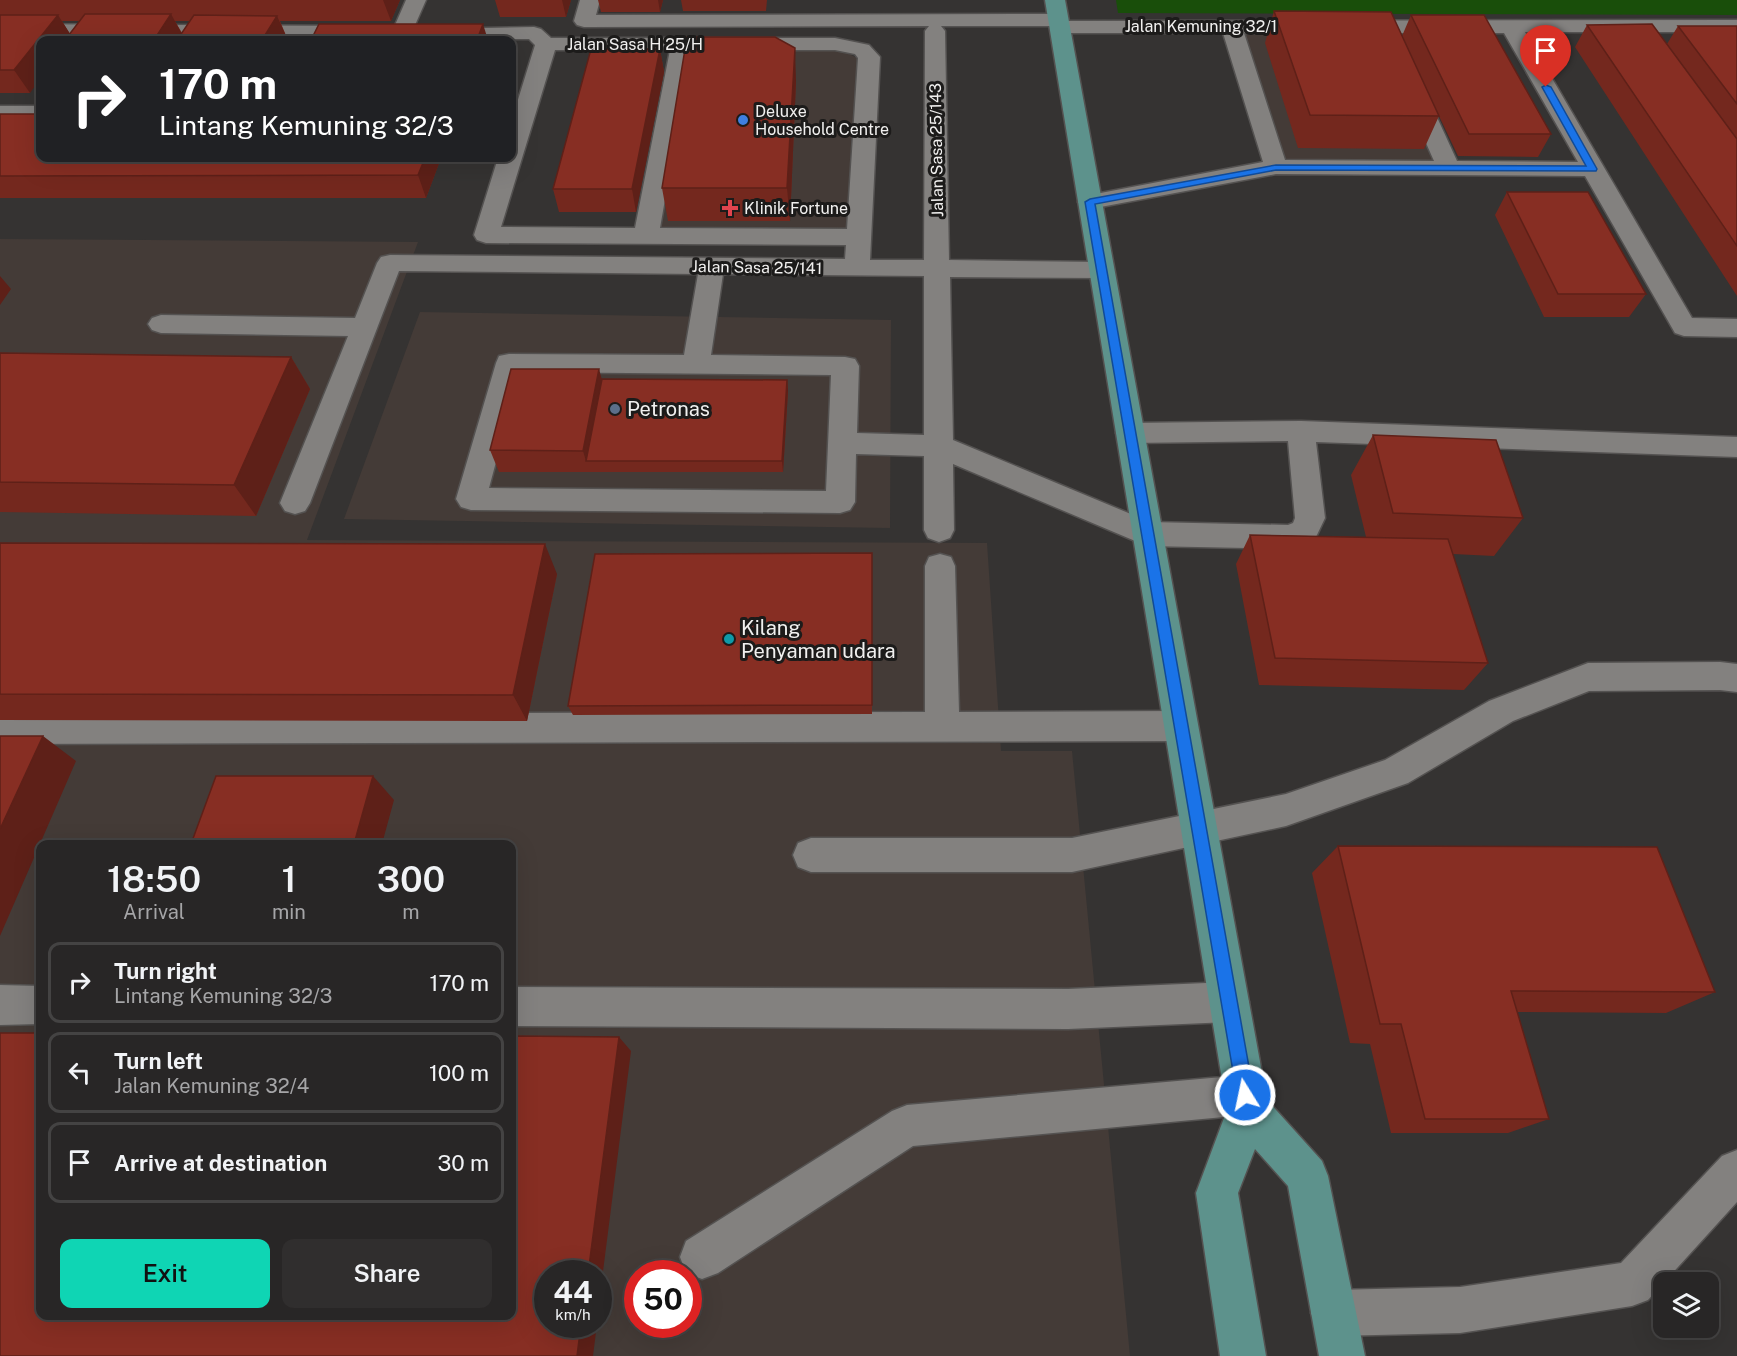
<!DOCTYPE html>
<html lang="en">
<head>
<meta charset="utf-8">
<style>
	body { margin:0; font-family:"Public Sans",sans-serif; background:#302e2e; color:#f1f3f6; height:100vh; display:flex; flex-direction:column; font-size:22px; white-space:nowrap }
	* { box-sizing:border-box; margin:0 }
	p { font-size:20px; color:#a5a5a7 }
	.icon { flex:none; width:33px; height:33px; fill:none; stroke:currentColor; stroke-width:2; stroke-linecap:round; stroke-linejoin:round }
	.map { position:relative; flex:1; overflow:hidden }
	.drawer { position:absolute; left:36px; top:840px; width:480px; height:480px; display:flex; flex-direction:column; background:#282626; border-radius:12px; box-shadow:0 6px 24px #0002,0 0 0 2px #444343 }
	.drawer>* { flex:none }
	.hud { position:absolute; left:36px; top:36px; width:480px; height:126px; border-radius:12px; box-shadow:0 6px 24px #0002,0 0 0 2px #444343; background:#202124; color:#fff; overflow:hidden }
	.buttons { position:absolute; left:1653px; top:1272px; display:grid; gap:12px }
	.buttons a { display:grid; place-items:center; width:66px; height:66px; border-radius:12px; background:#282626; box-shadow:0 6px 24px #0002,0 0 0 2px #444343; font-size:30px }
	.speed { position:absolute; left:534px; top:1260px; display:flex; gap:12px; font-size:30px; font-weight:700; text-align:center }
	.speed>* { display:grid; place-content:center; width:78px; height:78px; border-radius:50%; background:#282626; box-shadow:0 6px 24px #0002,0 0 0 2px #444343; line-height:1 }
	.speed small { font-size:15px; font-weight:400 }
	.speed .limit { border:9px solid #d22; background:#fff; color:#111 }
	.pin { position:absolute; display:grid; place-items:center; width:51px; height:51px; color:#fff; margin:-62px -26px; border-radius:50% 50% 50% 0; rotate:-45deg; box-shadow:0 0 6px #0007 }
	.pin .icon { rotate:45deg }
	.me { position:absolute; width:66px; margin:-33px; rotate:350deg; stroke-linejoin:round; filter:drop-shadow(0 0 4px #0008) }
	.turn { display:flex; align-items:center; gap:21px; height:126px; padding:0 24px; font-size:27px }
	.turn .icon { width:78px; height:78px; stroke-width:2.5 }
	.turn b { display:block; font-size:42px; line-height:51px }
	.eta { display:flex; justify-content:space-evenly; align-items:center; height:102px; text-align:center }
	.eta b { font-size:36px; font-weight:600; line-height:42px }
	.button { display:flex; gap:12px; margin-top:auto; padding:12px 24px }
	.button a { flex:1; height:69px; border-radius:12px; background:#0fd5b4; color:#111; font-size:24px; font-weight:600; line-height:69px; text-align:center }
	.button a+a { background:#302e2e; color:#f1f3f6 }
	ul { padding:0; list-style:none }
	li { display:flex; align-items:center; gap:18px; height:81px; margin:0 12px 9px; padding:0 12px; border:3px solid #444343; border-radius:12px }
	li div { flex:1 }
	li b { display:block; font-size:22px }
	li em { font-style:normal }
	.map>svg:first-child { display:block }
	.built { fill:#443b37; fill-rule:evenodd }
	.green { fill:#194e0a }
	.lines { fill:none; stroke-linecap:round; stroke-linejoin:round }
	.minor-casing { stroke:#545251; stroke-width:3 }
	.major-casing { stroke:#545251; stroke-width:3 }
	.minor { fill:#83817f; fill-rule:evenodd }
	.major { fill:#5d928c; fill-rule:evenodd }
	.wall { fill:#74281e; fill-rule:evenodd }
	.shaded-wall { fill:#5e2018 }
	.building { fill:#872e23; stroke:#5e2018; stroke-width:1.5 }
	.route { fill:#1a73e8; stroke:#114b97; stroke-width:1.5 }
	.shop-dot { fill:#3f7fe0; stroke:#1c1b1a; stroke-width:2 }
	.health-dot { fill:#e0444e; stroke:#1c1b1a; stroke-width:2 }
	.service-dot { fill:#5c6f8a; stroke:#1c1b1a; stroke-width:2 }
	.culture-dot { fill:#0f9aa8; stroke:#1c1b1a; stroke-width:2 }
	.labels { text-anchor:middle; stroke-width:6; stroke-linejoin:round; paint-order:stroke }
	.far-street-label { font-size:16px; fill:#f1f0ef; stroke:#1c1b1a }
	.far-poi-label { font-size:16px; fill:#f1f0ef; stroke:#1c1b1a; text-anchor:start }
	.poi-label { font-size:20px; fill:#f1f0ef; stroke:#1c1b1a; text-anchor:start }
</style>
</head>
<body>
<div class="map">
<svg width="1737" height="1356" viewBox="0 0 1737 1356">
	<rect width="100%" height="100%" fill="#353332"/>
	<path class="built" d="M1243 32H1377L1437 162 1284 159Z
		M689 49 841 50 857 58 846 231 656 229Z
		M0 239 418 242 307 540 987 543 1001 751H1072L1130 1356H0ZM40 844H512V1316H40ZM548 1274H598V1324H548ZM638 1274H688V1324H638Z
		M420 312 891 320 890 528 344 519Z"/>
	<path class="green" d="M1116 0H1737V15L1118 13Z"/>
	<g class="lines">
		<defs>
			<path id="minor" d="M406 0H426L412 32 409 36 402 38 395 36 392 32Z
				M580 0H600L596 15 1058 14 1065 16 1068 21 1737 20V32H1525L1692 318 1737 319V337L1684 336 1675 333 1585 176 1276 174 1090 209 1082 207 1078 202 1082 197 1090 195 1263 162 1223 33H1061L1054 31 1051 26H941L945 31 949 260 1100 262 1109 264 1113 270 1109 276 1100 278 950 277 953 440 1150 522 1288 525 1293 523 1295 518 1288 441 1130 443 1120 440 1116 433 1120 426 1130 423 1301 421 1737 437V457L1316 442 1325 518 1315 539 1290 549 1147 546 953 464 954 530 950 538 939 542 928 538 924 530V456L856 454 855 502 850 510 840 513 471 510 461 507 456 499 496 363 499 356 509 354 684 355 698 274 399 271 310 503 305 511 295 514 285 511 280 503 348 336 161 333 152 330 148 324 152 318 161 315 355 318 377 263 381 257 390 255 845 259 846 245 486 243 477 240 474 235 498 158H512V119L535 45 529 39H441L434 37 431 33 434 29 534 27 541 29 551 38H835L869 45 880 57 870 260H924L925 31 929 26 584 27 577 25 574 21ZM1244 33H1504L1578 162 1457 161 1425 91 1422 86 1414 84 1406 86 1403 91 1434 161 1285 160ZM555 50H670L635 228 501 227ZM691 50H835L855 54 858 58 847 229 660 228ZM723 274 924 276V435L857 433 859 366 855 359 845 357 711 355ZM520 372 831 375 826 491 489 488Z
				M0 24 359 26 366 28 369 32 366 36 359 38 0 36Z
				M0 106H40V120H0Z
				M940 554 951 557 955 566 959 712 1180 711 1192 716 1197 726 1192 736 1180 741 0 744V714L925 712V566L929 557Z
				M1720 662 1737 664V692L1720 690 1589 691 1513 721 1408 783 1286 826 1072 872H811L798 867 793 855 798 843 811 838H1072L1286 794 1385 760 1489 701 1588 663Z
				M1229 982 1243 988 1249 1002 1243 1016 1229 1022 1068 1029 512 1026V987L1068 989Z
				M0 985 40 986V1024L0 1025Z
				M1245 1075 1259 1081 1265 1095 1259 1109 1245 1115 913 1146 718 1273 702 1279 686 1273 680 1257 686 1241 892 1111 907 1105Z
				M1737 1150V1202L1648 1300 1632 1306 1460 1333 1334 1336 1318 1329 1311 1313 1318 1297 1334 1290 1460 1287 1621 1263 1722 1156Z"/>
			<path id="major" d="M1045 0H1065L1267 1100 1322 1161 1328 1176 1365 1356H1319L1288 1186 1255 1149 1238 1193 1266 1356H1220L1196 1193 1227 1110Z"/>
		</defs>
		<use href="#minor" class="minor-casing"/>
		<use href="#major" class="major-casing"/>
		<use href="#minor" class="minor"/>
		<use href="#major" class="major"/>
	</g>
	<path class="wall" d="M0 0H400L391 21H280L287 38 40 40 30 93H0ZM62 21H79L70 34ZM175 21H190L182 33Z
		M495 0H571L566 17H500Z
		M598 0H663L660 12H601Z
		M681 0H767L766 11H683Z
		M1274 11 1402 36 1411 15 1551 134 1538 157 1458 156 1439 116 1424 149 1298 148 1265 43Z
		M1587 25 1667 44 1678 26H1737V296L1575 47Z
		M660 49 664 72 636 212H559L553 189Z
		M796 81 790 221H668L662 188Z
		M0 114 441 158 426 198H0Z
		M1507 192 1646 294 1629 317H1544L1495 215Z
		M0 353 291 357 310 389 256 516 0 512Z
		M602 379 787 380 788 391 783 472H499L490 450Z
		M1373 435 1523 518 1494 556 1453 554 1488 663 1464 690 1259 685 1236 564 1250 535 1366 537 1351 475Z
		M0 543 557 574 527 721 0 720Z
		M872 553V714L573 715 568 706Z
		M1338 846 1715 992 1666 1013 1517 1012 1549 1119 1508 1133H1391L1370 1044 1350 1043 1312 873Z"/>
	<path class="shaded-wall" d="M383 0H400L391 21Z
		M562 0H571L566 17Z
		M658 0H663L660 12Z
		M171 14 183 36 180 40H154Z
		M58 15 72 37 69 40H40V79L30 93 14 70Z
		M277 16 287 38 286 40H262Z
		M483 24 488 40H477Z
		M795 48 796 81 790 221 787 188Z
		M660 49 664 72 636 212 632 189Z
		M425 158H441L426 198 418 175Z
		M0 276 11 289 0 305Z
		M291 357 310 389 256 516 234 485Z
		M599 369 605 391 586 461 583 451Z
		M787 380 788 391 783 472 782 461Z
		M545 544 557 574 527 721 513 695Z
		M43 736 76 761 0 936V829Z
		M373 776 394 800 382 844H354Z
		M619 1037 631 1051 598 1311V1274H588Z
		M581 1324H597L593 1356H577Z"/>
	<path class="building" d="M1274 11 1391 12 1439 116 1310 115Z
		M85 14H171L154 40H65Z
		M0 15H58L14 70H0Z
		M194 15 277 16 262 40H177Z
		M1411 15H1484L1551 134H1469Z
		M319 24H483L477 40H311Z
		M1652 24 1737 139V246L1587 25Z
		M1678 26H1737V104Z
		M687 37H775L795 48 787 188H662Z
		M591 49H660L632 189H553Z
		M0 114H40V158H425L418 175 0 176Z
		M1507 192H1588L1646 294H1558Z
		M0 353 291 357 234 485 0 482Z
		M511 369H599L583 451 490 450Z
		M602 379 787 380 782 461H586Z
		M1373 435 1496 440 1523 518 1393 513Z
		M1250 535 1448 539 1488 663 1275 658Z
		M0 543 545 544 513 695 0 694Z
		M872 553V705L568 706 595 554Z
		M0 736H43L0 829Z
		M216 776H373L354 844H191Z
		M1338 846 1657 847 1715 992 1511 991 1549 1119H1425L1401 1024H1380Z
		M0 1033H40V1316H512V1036L619 1037 588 1274H548V1324H581L577 1356H0Z"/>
	<path class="route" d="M1546 85 1551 87 1597 169 1596 171 1276 170 1095 204 1254 1095 1251 1101 1245 1104 1239 1101 1237 1095 1085 202 1090 199 1276 165 1586 166 1542 87Z"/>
	<circle class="shop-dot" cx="743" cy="120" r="6"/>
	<path class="health-dot" d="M727 199h6v6h6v6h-6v6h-6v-6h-6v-6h6z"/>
	<circle class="service-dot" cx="615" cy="409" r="6"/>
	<circle class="culture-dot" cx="729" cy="639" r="6"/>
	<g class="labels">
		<g class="far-street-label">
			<text x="1201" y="32">Jalan Kemuning 32/1</text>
			<text x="635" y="50">Jalan Sasa H 25/H</text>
			<text transform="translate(936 150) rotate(-91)" y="6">Jalan Sasa 25/143</text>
			<text transform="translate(757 267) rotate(1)" y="6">Jalan Sasa 25/141</text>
		</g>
		<g class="far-poi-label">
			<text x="755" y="117">Deluxe<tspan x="755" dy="18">Household Centre</tspan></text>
			<text x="744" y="214">Klinik Fortune</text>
		</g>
		<g class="poi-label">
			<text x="627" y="416">Petronas</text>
			<text x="741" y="635">Kilang<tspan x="741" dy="23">Penyaman udara</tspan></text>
		</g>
	</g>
</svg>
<div class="buttons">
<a><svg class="icon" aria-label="layers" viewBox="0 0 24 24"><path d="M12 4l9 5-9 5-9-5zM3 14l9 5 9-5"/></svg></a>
</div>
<div class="speed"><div>44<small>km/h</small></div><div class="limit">50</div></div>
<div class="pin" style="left:1546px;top:87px;background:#d93025"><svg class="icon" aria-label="arrive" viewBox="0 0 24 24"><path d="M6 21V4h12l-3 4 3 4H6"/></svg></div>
<svg class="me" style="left:1245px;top:1095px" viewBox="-20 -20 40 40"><circle r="17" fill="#1a73e8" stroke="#fff" stroke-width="3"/><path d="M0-11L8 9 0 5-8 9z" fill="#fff"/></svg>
<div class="hud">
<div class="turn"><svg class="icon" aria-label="right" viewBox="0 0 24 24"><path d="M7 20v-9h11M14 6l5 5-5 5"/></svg><div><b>170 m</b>Lintang Kemuning 32/3</div></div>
</div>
<section class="drawer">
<div class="eta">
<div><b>18:50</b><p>Arrival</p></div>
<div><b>1</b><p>min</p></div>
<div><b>300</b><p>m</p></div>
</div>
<ul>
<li><svg class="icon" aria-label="right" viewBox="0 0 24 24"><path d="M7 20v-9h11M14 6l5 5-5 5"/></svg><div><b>Turn right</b><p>Lintang Kemuning 32/3</p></div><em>170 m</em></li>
<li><svg class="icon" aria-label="left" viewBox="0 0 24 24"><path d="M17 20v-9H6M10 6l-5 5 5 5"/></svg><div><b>Turn left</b><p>Jalan Kemuning 32/4</p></div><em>100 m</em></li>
<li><svg class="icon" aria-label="arrive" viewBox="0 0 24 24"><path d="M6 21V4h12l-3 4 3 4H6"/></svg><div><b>Arrive at destination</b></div><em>30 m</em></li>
</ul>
<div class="button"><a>Exit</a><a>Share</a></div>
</section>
</div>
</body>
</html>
